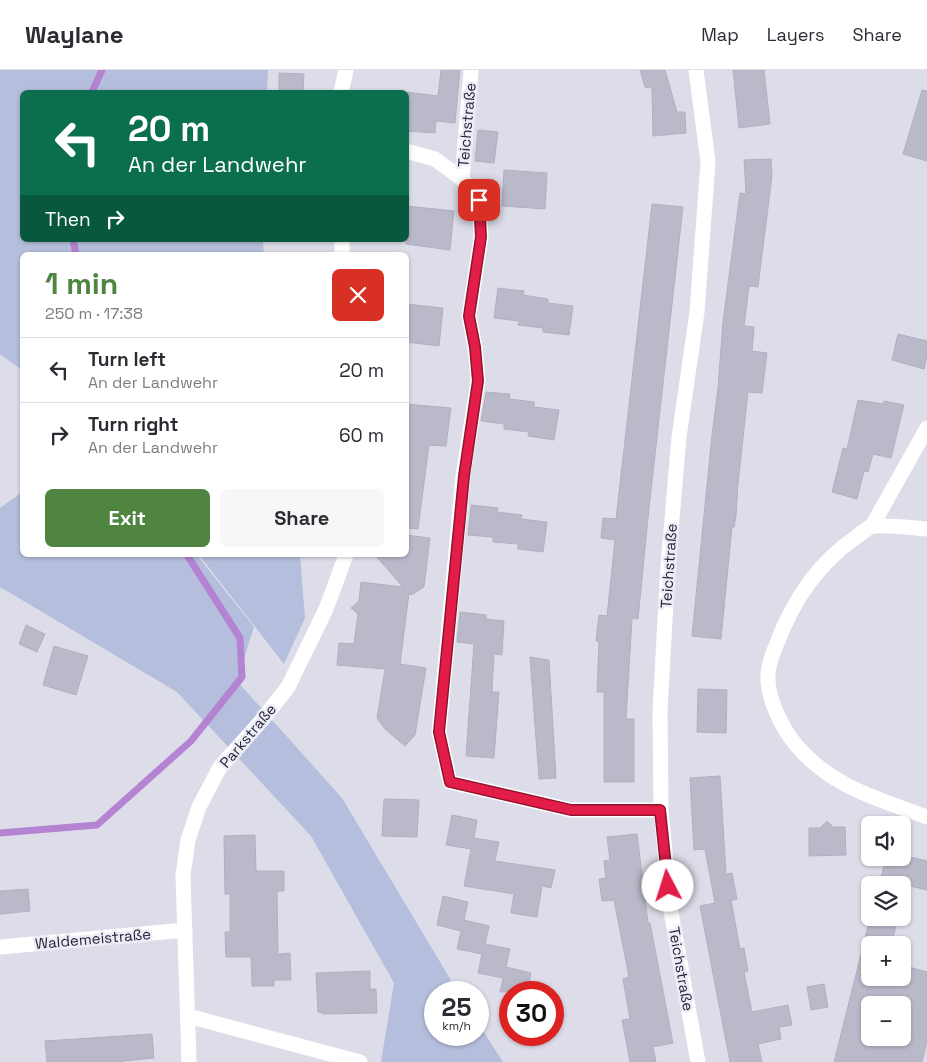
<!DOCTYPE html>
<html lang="en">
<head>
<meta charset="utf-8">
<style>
	body { margin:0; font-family:"Space Grotesk",sans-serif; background:#f7f7f7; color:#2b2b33; height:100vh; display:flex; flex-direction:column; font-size:19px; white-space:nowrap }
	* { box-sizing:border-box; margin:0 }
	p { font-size:16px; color:#7c7c81 }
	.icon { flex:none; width:28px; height:28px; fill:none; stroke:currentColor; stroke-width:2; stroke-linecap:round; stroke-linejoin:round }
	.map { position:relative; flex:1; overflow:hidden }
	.side { position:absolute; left:20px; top:182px; width:389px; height:305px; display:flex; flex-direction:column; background:#fff; border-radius:8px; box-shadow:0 1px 4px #0004 }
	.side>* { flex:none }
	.banner { position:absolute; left:20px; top:20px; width:389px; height:152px; border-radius:8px; box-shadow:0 1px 4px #0004; background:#0b6e4f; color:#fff; overflow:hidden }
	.controls { position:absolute; left:861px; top:746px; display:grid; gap:10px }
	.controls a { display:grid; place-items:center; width:50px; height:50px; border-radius:8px; background:#fff; box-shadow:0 1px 4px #0004; font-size:25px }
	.speed { position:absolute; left:424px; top:911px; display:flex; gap:10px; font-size:25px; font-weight:700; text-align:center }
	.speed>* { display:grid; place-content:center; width:65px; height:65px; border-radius:50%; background:#fff; box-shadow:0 1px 4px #0004; line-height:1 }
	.speed small { font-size:12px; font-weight:400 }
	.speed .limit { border:8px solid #d22; background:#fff; color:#111 }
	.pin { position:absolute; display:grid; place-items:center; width:42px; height:42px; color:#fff; margin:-21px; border-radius:10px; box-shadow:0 2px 8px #0006 }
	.me { position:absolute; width:55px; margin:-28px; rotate:355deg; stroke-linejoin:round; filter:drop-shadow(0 0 4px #0008) }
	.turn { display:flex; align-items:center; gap:18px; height:105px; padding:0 25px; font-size:22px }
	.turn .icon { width:65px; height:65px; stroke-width:2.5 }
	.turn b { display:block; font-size:35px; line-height:42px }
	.then { display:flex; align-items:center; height:48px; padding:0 25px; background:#0003; gap:10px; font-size:19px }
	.round { display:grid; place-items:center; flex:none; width:52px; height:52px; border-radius:8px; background:#f7f7f7 }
	.head { display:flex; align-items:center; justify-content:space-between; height:85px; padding:0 25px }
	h1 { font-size:30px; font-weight:700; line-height:38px; color:#4f8540 }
	.action { display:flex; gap:10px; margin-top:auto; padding:10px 25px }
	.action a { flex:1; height:58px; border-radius:8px; background:#4f8540; color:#fff; font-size:20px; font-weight:700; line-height:58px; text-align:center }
	.action a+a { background:#f7f7f7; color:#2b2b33 }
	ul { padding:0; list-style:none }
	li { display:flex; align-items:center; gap:15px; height:65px; padding:0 25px; border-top:1px solid #e1e1e2 }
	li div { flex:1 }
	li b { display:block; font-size:19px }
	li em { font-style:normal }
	header { display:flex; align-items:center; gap:30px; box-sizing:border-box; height:70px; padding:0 25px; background:#fff; border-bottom:1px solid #e1e1e2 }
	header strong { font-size:24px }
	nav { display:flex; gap:28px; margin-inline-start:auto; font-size:18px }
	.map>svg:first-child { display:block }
	.green { fill:#b5bedc }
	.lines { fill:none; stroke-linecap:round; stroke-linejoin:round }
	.stream { stroke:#b483d1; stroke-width:7 }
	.building { fill:#bab9ca; stroke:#b1b0c3; fill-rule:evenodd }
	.street { stroke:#fff; stroke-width:15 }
	.route-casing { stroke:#92132f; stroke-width:12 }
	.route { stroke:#e11d48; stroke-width:9 }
	.labels { text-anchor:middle; stroke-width:5; stroke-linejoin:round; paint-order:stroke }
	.street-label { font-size:15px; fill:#241f39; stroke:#ededf6 }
</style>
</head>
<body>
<header>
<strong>Waylane</strong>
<nav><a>Map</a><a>Layers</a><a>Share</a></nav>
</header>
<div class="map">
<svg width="927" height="992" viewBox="0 0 927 992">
	<rect width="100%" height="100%" fill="#dddde9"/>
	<path class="green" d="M0 0H268L267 22H22V170H263L264 185H22V300L0 284Z
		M22 422V485H197L254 557 237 611 342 728 458 922H435V965H478V953L503 992H381L394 913 311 766 177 622 0 517V438Z
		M199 485H300L305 548 284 594Z"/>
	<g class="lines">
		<path class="stream" d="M92 22 102 0
			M73 170 76 185
			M0 763 97 755 191 671 242 607 240 568 187 485"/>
	</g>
	<path class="building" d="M441 0H460L455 53 436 51 435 63 406 61V22L438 26Z
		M640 0H665L677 42H685L686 63 653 66 652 18 645 17Z
		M733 0H764L770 54 739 58Z
		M279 3 304 4 303 22H279Z
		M922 20 927 21V91L903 84Z
		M478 60 498 62 494 93 475 91Z
		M771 89 772 106 758 217 749 216 744 256 754 257 752 281 767 283 762 323 748 322 738 414 736 445 734 457H732L721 569 692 566 712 365 718 318 723 252 740 123 746 124 744 90Z
		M504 100 547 103 545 139 502 136Z
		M652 134 683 137 649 438 638 549 632 548 626 649H634V712H604V622H597L599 571H596L599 545 607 546 615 470 601 468 603 448 616 449Z
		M406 136 454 141 450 180 406 174Z
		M498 218 524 221 523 225 548 229V233L573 236 569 265 543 262V258L518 255 519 251 494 248Z
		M406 234 443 238 439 276 406 272Z
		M898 264 927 271V286L924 299 892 290Z
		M486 322 510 324 509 329 534 332V337L559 340 554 370 528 366 529 362 504 359V354L481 351Z
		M858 330 883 334 884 331 904 335 891 388 873 384 868 402 864 401 857 429 832 422 843 378 847 379Z
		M406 334 451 338 446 376 429 375 418 459 406 458Z
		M471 435 498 438 497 442 522 445 521 449 547 452 543 482 518 479V474L493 472V467L468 465Z
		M406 465 430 468 424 517 411 525 409 523 400 594 426 598 415 665 405 676 385 659 377 648 385 599 337 595 339 573 354 574 358 544 351 538 359 531 361 512 403 517 375 485H406Z
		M460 542 486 545V549L504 551 502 585 494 584 492 622H499L494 688 466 686 474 574 457 572Z
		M26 555 45 564 37 582 19 574Z
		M54 576 88 586 76 625 43 615Z
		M530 587 549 590 556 708 539 709Z
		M698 619 727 620 726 663 697 662Z
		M720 706 726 804 732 803 737 829 728 831 731 830 740 879 744 878 748 901 744 902 752 942 788 935 792 955 779 957 781 969 758 974 762 992H730L700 836 715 833 705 779 694 780 690 708Z
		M384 729 419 730 417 767 382 766Z
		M452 745 477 750 474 768 499 772 495 791 555 800 551 818 542 816 537 847 511 843 514 824 464 816 471 779 446 775Z
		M827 751 833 757H845L846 785 809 786V758H820Z
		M637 764 648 853H650L673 973 653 977 656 992H630L622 950 630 949 623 909 629 907 614 830 602 831 599 809 606 808 604 791 610 790 607 767Z
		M255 765 256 801H284V821H277L278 884 290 883 291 910H274V916H252L251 887H226L225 862H230V824H225L224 766Z
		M902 785 927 791V820L906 815 902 829V815H879L886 788H902Z
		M28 819 30 841 0 844V821Z
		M443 826 468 832 464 850 489 856 485 874 510 879 506 897 531 903 527 922H500L503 908 478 903 482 884 457 879 461 861 437 855Z
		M870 848H898L891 875H870V908H902V895L927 902V971L922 992H834ZM870 935H902V968H870Z
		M370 901V919H376L377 943 323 944V943L318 942 316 903Z
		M824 914 828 937 811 940 807 917Z
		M152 964 154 988 114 992H47L45 971Z"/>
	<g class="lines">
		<path class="street" d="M696 0 708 92 697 242 679 367 668 495 660 641 661 740 670 836 698 992
			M341 22 346 0
			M406 81 435 89 462 109 479 130 481 167 469 246 475 277 478 311 463 406 439 662 450 712 571 740H661
			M462 109 471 1
			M342 170V185
			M872 456 927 358
			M927 459C917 458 877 454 870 457 865 460 860 464 855 468 817 494 793 531 777 573 773 583 768 594 768 606 767 628 782 658 796 675 833 718 876 728 927 747
			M0 877 185 860
			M188 946 360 992
			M189 992 183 805 188 770 199 737 220 697 262 650 288 617 326 539 346 485"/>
	</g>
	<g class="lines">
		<defs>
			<path id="route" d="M479 130 481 167 469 246 475 277 478 311 464 406 439 662 450 712 571 740H660L668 816"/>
		</defs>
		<use href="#route" class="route-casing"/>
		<use href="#route" class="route"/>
	</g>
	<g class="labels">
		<g class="street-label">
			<text transform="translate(467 55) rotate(-85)" y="5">Teichstraße</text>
			<text transform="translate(669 496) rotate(-86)" y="5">Teichstraße</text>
			<text transform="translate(248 666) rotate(-50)" y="5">Parkstraße</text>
			<text transform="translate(93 869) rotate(-5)" y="5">Waldemeistraße</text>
			<text transform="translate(681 899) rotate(80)" y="5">Teichstraße</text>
		</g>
	</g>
</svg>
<div class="controls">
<a><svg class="icon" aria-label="sound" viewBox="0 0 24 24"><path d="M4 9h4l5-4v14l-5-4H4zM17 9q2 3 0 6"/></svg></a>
<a><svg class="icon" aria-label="layers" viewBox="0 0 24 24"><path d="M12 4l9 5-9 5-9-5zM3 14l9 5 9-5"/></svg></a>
<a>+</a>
<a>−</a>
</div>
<div class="speed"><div>25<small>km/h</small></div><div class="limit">30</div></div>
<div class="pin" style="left:479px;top:130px;background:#d93025"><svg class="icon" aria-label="arrive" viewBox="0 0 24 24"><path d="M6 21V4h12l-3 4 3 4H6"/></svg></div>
<svg class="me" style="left:668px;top:816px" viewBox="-20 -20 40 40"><circle r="19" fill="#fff"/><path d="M0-13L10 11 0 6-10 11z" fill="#e11d48"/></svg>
<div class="banner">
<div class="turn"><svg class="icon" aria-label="left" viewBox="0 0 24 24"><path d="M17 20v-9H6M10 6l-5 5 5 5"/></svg><div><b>20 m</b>An der Landwehr</div></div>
<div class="then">Then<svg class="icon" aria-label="right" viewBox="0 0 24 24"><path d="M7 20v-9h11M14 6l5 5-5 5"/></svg></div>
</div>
<section class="side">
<div class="head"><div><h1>1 min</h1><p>250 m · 17:38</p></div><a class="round" style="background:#d93025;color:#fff"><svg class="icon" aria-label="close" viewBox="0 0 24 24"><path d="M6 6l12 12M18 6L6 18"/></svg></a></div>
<ul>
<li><svg class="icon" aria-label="left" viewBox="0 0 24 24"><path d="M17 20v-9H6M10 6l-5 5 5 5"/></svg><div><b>Turn left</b><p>An der Landwehr</p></div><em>20 m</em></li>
<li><svg class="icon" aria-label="right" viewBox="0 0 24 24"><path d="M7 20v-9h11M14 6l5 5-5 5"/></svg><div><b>Turn right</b><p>An der Landwehr</p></div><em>60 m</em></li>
</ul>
<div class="action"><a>Exit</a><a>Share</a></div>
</section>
</div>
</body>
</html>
